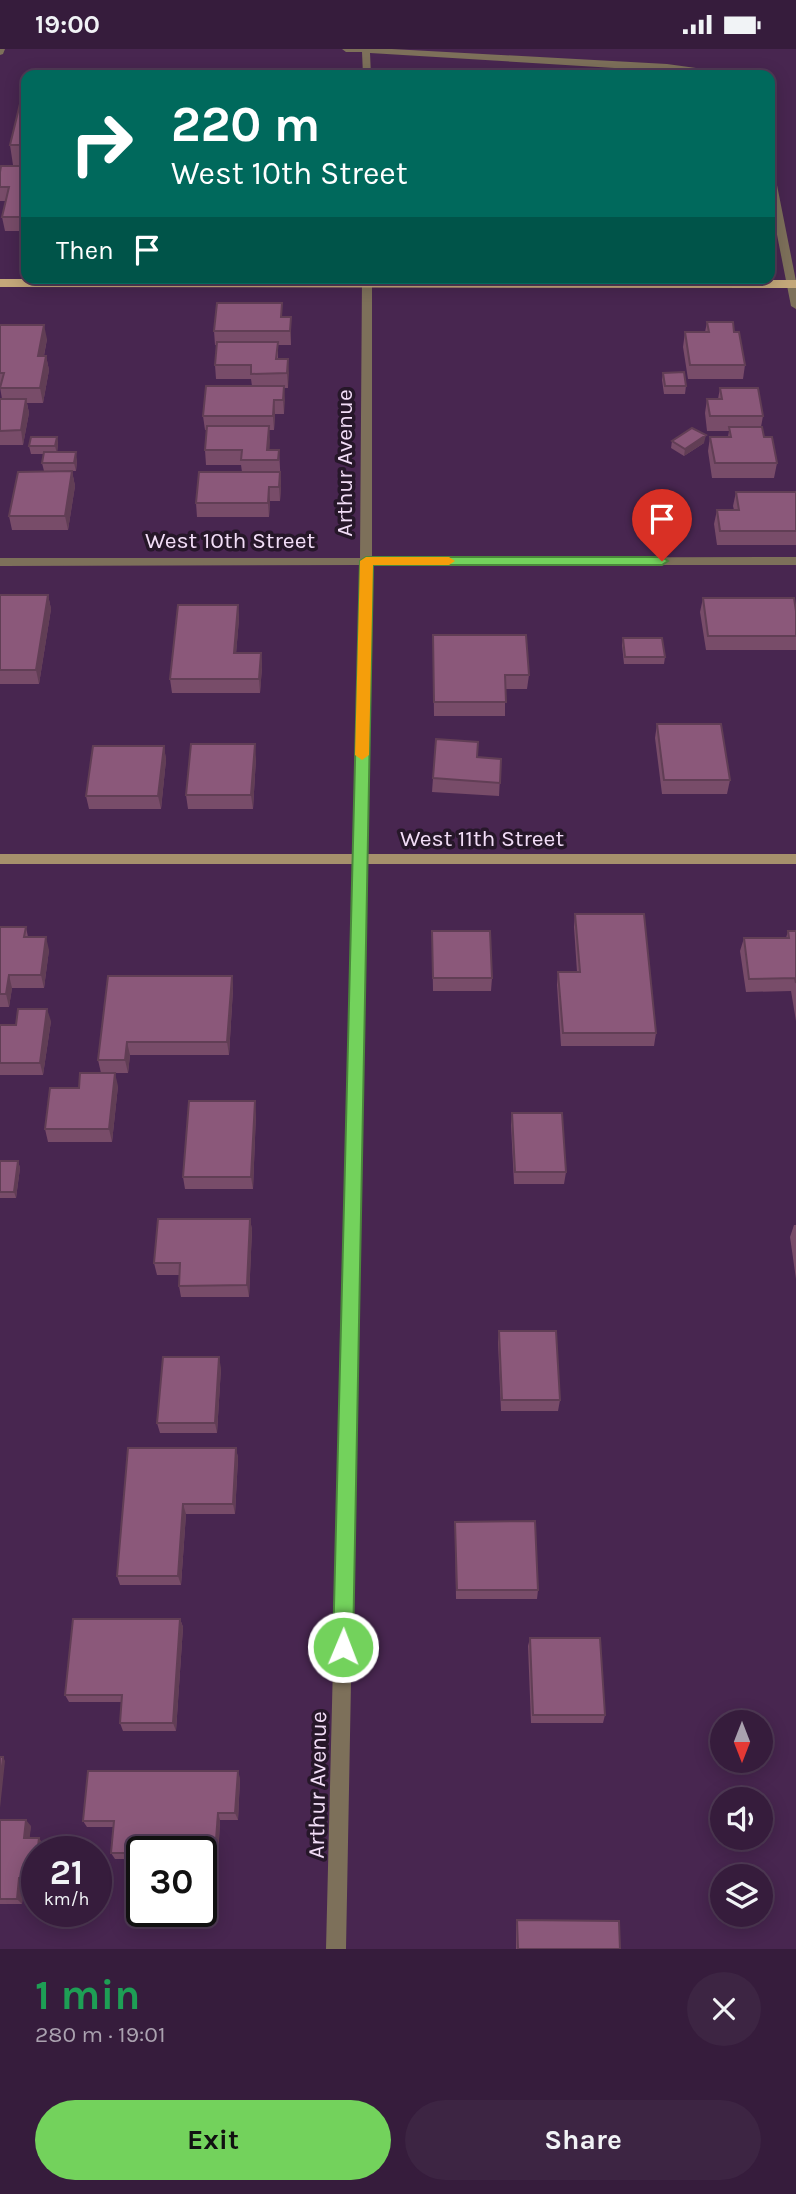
<!DOCTYPE html>
<html lang="en">
<head>
<meta charset="utf-8">
<style>
	body { margin:0; font-family:Karla,sans-serif; background:#3d2543; color:#f1f3f6; height:100vh; display:flex; flex-direction:column; font-size:26px; white-space:nowrap }
	* { box-sizing:border-box; margin:0 }
	p { font-size:23px; color:#aaa1af }
	.icon { flex:none; width:38px; height:38px; fill:none; stroke:currentColor; stroke-width:2; stroke-linecap:round; stroke-linejoin:round }
	.map { position:relative; height:1900px; overflow:hidden }
	.drawer { display:flex; flex-direction:column; background:#361c3c; flex:1 }
	.drawer>* { flex:none }
	.banner { position:absolute; left:21px; top:21px; width:754px; height:214px; border-radius:14px; box-shadow:0 4px 18px #0003,0 0 0 2px #503a56; background:#00695c; color:#fff; overflow:hidden }
	.needle { width:46px; rotate:180deg }
	.controls { position:absolute; left:710px; top:1661px; display:grid; gap:14px }
	.controls a { display:grid; place-items:center; width:63px; height:63px; border-radius:50%; background:#361c3c; box-shadow:0 4px 18px #0003,0 0 0 2px #503a56; font-size:35px }
	.speed { position:absolute; left:21px; top:1787px; display:flex; gap:14px; font-size:35px; font-weight:700; text-align:center }
	.speed>* { display:grid; place-content:center; width:91px; height:91px; border-radius:50%; background:#361c3c; box-shadow:0 4px 18px #0003,0 0 0 2px #503a56; line-height:1 }
	.speed small { font-size:18px; font-weight:400 }
	.speed .limit { border:4px solid #111; border-radius:10px; background:#fff; color:#111 }
	.pin { position:absolute; display:grid; place-items:center; width:60px; height:60px; color:#fff; margin:-72px -30px; border-radius:50% 50% 50% 0; rotate:-45deg; box-shadow:0 0 7px #0007 }
	.pin .icon { rotate:45deg }
	.me { position:absolute; width:77px; margin:-38px; rotate:1deg; stroke-linejoin:round; filter:drop-shadow(0 0 5px #0008) }
	.turn { display:flex; align-items:center; gap:24px; height:147px; padding:0 35px; font-size:32px }
	.turn .icon { width:91px; height:91px; stroke-width:2.5 }
	.turn b { display:block; font-size:49px; line-height:60px }
	.then { display:flex; align-items:center; height:66px; padding:0 35px; background:#0003; gap:14px; font-size:26px }
	.round { display:grid; place-items:center; flex:none; width:74px; height:74px; border-radius:37px; background:#3d2543 }
	.head { display:flex; align-items:center; justify-content:space-between; height:119px; padding:0 35px }
	h1 { font-size:42px; font-weight:700; line-height:52px; color:#1e9e55 }
	.action { display:flex; gap:14px; margin-top:auto; padding:14px 35px }
	.action a { flex:1; height:80px; border-radius:42px; background:#73d25c; color:#111; font-size:28px; font-weight:700; line-height:80px; text-align:center }
	.action a+a { background:#3d2543; color:#f1f3f6 }
	.status { display:flex; justify-content:space-between; align-items:center; height:49px; padding:0 35px; background:#361c3c; direction:ltr }
	.status svg { height:19px; fill:currentColor }
	.map>svg:first-child { display:block }
	.lines { fill:none; stroke-linecap:round; stroke-linejoin:round }
	.minor { fill:#7d705a; fill-rule:evenodd }
	.secondary { fill:#a6906c; fill-rule:evenodd }
	.primary { fill:#c4a87a; fill-rule:evenodd }
	.wall { fill:#784c69 }
	.shaded-wall { fill:#613e55 }
	.building { fill:#8b587a; stroke:#613e55; stroke-width:2 }
	.route { fill:#73d25c; stroke:#4b883c; stroke-width:2 }
	.slow { fill:#f59e0b }
	.labels { text-anchor:middle; stroke-width:7; stroke-linejoin:round; paint-order:stroke }
	.street-label { font-size:23px; fill:#f2ddf7; stroke:#261729 }
</style>
</head>
<body>
<div class="status"><b>19:00</b><svg viewBox="0 0 49 12"><path d="M0 12V9h3v3zM5 12V6h3v6zM10 12V3h3v9zM15 12V0h3v12zM26 1h20v11H26zM47 4h2v5h-2z"/></svg></div>
<div class="map">
<svg width="796" height="1900" viewBox="0 0 796 1900">
	<rect width="100%" height="100%" fill="#482650"/>
	<g class="lines">
		<path class="minor" d="M0 0H5L3 5 0 6Z
			M342 0H392L667 15 725 23 729 26 370 4 371 26H363L362 3H346Z
			M770 123 775 126 796 232V260L791 257 770 150Z
			M362 229H372V509L796 508V516H372L346 1900H326L360 516 0 517V509H360Z"/>
		<path class="secondary" d="M0 805H796V815H0Z"/>
		<path class="primary" d="M0 230 796 231V239L0 238Z"/>
	</g>
	<path class="wall" d="M26 30V116H13L10 96Z
		M26 117V182H5L2 168 6 152H0V123Z
		M283 268 291 282V296H278V310H288V339H284V365H275L274 381H269V401H279L281 437 280 452H270L269 468H197L196 454 242 423 241 416H206L205 401 207 381H205L203 367 252 337 251 330H216L215 316 217 296H215L214 282Z
		M707 273 734 283 745 316 743 330H688L683 298 685 283H705Z
		M0 276 47 290 44 307H46L49 321 43 354H27L29 364 23 396H0V350H2L0 338Z
		M663 324 686 337 685 345H664L662 331Z
		M720 339 763 367 761 378 764 388 777 414 774 429H712L708 402 710 388H728L729 382H707L705 364 707 350H718Z
		M57 388 58 395 57 403 77 411 76 422H44L42 414 44 405H31L29 397Z
		M672 392 704 394 684 407 671 399Z
		M72 422 75 437 68 481H12L9 467Z
		M736 443H796V496H717L714 475 717 461H734L733 457Z
		M0 546H48L51 560 39 635H0Z
		M703 549 796 562V601H706L700 563Z
		M238 556 239 570 236 604H261L262 618 260 644H172L170 630Z
		M433 586 529 626 527 640H505V667H434Z
		M623 589 665 608 664 615H624L622 596Z
		M657 675 730 731 727 745H662L655 689Z
		M164 697 166 711 161 760H89L86 747Z
		M256 709 253 760H188L186 746Z
		M501 710 499 747 432 743 433 729Z
		M575 865 656 984 654 997H561L557 936 558 923H577L574 878Z
		M0 878H26L28 888 49 901 44 939H12L9 958H0Z
		M432 882 492 929 491 942H433Z
		M788 882H796V972L791 942 746 943 740 902 744 889H786Z
		M232 927 233 940 229 1006H130L128 1024H101L98 1011Z
		M51 972 43 1026H0V976H16Z
		M118 1037 112 1093H48L45 1080 79 1039Z
		M256 1064 253 1140H185L183 1128Z
		M512 1064 566 1123 564 1135H514L511 1076Z
		M0 1112H18L20 1119 16 1149H0Z
		M250 1170 252 1181 249 1248H181L179 1237 180 1226H157L154 1214Z
		M794 1176H796V1230L790 1188Z
		M499 1282 560 1351 558 1362H501L498 1293Z
		M221 1319 217 1384H160L157 1374Z
		M236 1399 238 1409 235 1465H186L181 1536H120L117 1527Z
		M455 1473 538 1541 537 1550H456Z
		M180 1570 183 1578 176 1682H123L120 1674 122 1653H69L65 1646Z
		M530 1589 605 1666 603 1674H531L528 1597Z
		M240 1729 238 1771H220L218 1810H201V1802H142V1810H115L111 1804 113 1778H87L83 1772Z
		M0 1771 31 1777 29 1789 43 1795 42 1802H37V1834H24L22 1855H0Z
		M517 1871 620 1900H516V1876Z"/>
	<path class="shaded-wall" d="M291 268V296L290 282Z
		M44 276 47 290 41 321 38 307Z
		M46 307 49 321 43 354 40 339Z
		M288 310 289 324 288 339 287 324Z
		M284 337 285 351 284 365 283 351Z
		M26 350 29 364 23 396 21 381Z
		M274 351 275 365 274 381 273 367Z
		M269 377 270 392 269 411 267 401Z
		M706 386 704 394 684 407 685 400Z
		M57 388 58 395 57 405 55 397Z
		M76 403 77 411 76 422 74 414Z
		M72 422 75 437 68 481 65 467Z
		M280 423 281 437 280 452 279 438Z
		M269 438 270 452 269 468 268 454Z
		M48 546 51 560 39 635 36 621Z
		M238 556 239 570 235 618 234 604Z
		M261 604 262 618 260 644 259 630Z
		M255 695 256 709 253 760 251 746Z
		M164 697 166 711 161 760 158 747Z
		M46 888 49 901 44 939 41 926Z
		M9 926 12 939 9 958 6 945Z
		M232 927 233 940 229 1006 227 993Z
		M47 960 51 972 43 1026 40 1014Z
		M127 993 130 1006 128 1024 125 1011Z
		M115 1024 118 1037 112 1093 109 1080Z
		M255 1052 256 1064 253 1140 251 1128Z
		M18 1112 20 1119 16 1149 14 1143Z
		M250 1170 252 1181 249 1248 247 1236Z
		M219 1308 221 1319 217 1384 215 1374Z
		M236 1399 238 1409 235 1465 233 1455Z
		M183 1455 186 1465 181 1536 178 1527Z
		M180 1570 183 1578 176 1682 173 1674Z
		M3 1708 5 1712 0 1759V1735Z
		M238 1722 240 1729 238 1771 235 1764Z
		M218 1764 220 1771 218 1810 215 1804Z
		M26 1771 31 1777 29 1795 24 1789Z
		M39 1789 43 1795 42 1802H37Z
		M37 1806V1832L34 1829Z
		M19 1829 24 1834 22 1855 17 1850Z"/>
	<path class="building" d="M26 30V96H10Z
		M1 117H26V168H2L9 138H0V123Z
		M217 254H282L281 268H291L290 282H214Z
		M707 273H733L734 283H739L745 316H690L685 283H709Z
		M0 276H44L38 307H46L40 339H0L4 324H0Z
		M217 293H278L276 310H288L287 324 251 325V316H215Z
		M684 323 686 337H665L663 324Z
		M206 337H284L283 351H274L273 367H203Z
		M720 339H758L763 367H710L707 350H722Z
		M0 350H26L21 381 0 382Z
		M207 377H269L267 401H279L278 411H241L242 401H205Z
		M729 378H762L764 388H772L777 414H715L710 388H731Z
		M692 379 706 386 685 400 672 392Z
		M31 388H57L55 397H29Z
		M44 403H76L74 414H42Z
		M72 422 65 467H9L18 423Z
		M199 423H280L279 438H269L268 454H196Z
		M736 443H796V482H720L717 461H739Z
		M0 546H48L36 621H0Z
		M703 549H794L796 562V587H708Z
		M178 556H238L234 604H261L259 630H170Z
		M433 586H526L529 626H505L506 653H434Z
		M623 589H662L665 608H625Z
		M657 675H721L730 731H664Z
		M436 690 478 693 477 708 501 710 500 734 433 729Z
		M191 695H255L251 746H186Z
		M93 697H164L158 747H86Z
		M575 865H644L656 984H563L558 923H580Z
		M0 878H26L24 888H46L41 926H9L6 945H0Z
		M432 882H490L492 929H433Z
		M788 882H796V934L795 929 749 930 744 889H789Z
		M108 927H232L227 993H127L125 1011H98Z
		M18 960H47L40 1014H0V976H16Z
		M80 1024H115L109 1080H45L50 1039H79Z
		M189 1052H255L251 1128H183Z
		M512 1064H562L566 1123H515Z
		M0 1112H18L14 1143H0Z
		M158 1170H250L247 1236 179 1237 180 1214H154Z
		M499 1282H556L560 1351H502Z
		M163 1308H219L215 1374H157Z
		M128 1399H236L233 1455H183L178 1527H117Z
		M535 1472 538 1541H457L455 1473Z
		M73 1570H180L173 1674H120L122 1646H65Z
		M530 1589H600L605 1666H533Z
		M0 1708H3L0 1735Z
		M88 1722H238L235 1764H218L215 1804H201V1802H142V1804H111L114 1772H83Z
		M0 1771H26L24 1789H39L34 1829H19L17 1850H0Z
		M517 1871 619 1872 620 1900H518Z"/>
	<path class="route" d="M366 508H662L668 512 662 516H373L353 1598 350 1605 343 1608 336 1605 333 1598 360 512Z"/>
	<path class="slow" d="M366 508H449L455 512 449 516H373L369 706 362 711 355 706 360 512Z"/>
	<g class="labels">
		<g class="street-label">
			<text transform="translate(344 414) rotate(-90)" y="8">Arthur Avenue</text>
			<text x="230" y="499">West 10th Street</text>
			<text x="482" y="797">West 11th Street</text>
			<text transform="translate(317 1736) rotate(-89)" y="8">Arthur Avenue</text>
		</g>
	</g>
</svg>
<div class="controls">
<a><svg class="needle" viewBox="-14 -14 28 28"><path d="M0-13l5 13h-10z" fill="#e53935"/><path d="M0 13l5-13h-10z" fill="#aaa1af"/></svg></a>
<a><svg class="icon" aria-label="sound" viewBox="0 0 24 24"><path d="M4 9h4l5-4v14l-5-4H4zM17 9q2 3 0 6"/></svg></a>
<a><svg class="icon" aria-label="layers" viewBox="0 0 24 24"><path d="M12 4l9 5-9 5-9-5zM3 14l9 5 9-5"/></svg></a>
</div>
<div class="speed"><div>21<small>km/h</small></div><div class="limit">30</div></div>
<div class="pin" style="left:662px;top:512px;background:#d93025"><svg class="icon" aria-label="arrive" viewBox="0 0 24 24"><path d="M6 21V4h12l-3 4 3 4H6"/></svg></div>
<svg class="me" style="left:343px;top:1598px" viewBox="-20 -20 40 40"><circle r="17" fill="#73d25c" stroke="#fff" stroke-width="3"/><path d="M0-11L8 9 0 5-8 9z" fill="#fff"/></svg>
<div class="banner">
<div class="turn"><svg class="icon" aria-label="right" viewBox="0 0 24 24"><path d="M7 20v-9h11M14 6l5 5-5 5"/></svg><div><b>220 m</b>West 10th Street</div></div>
<div class="then">Then<svg class="icon" aria-label="arrive" viewBox="0 0 24 24"><path d="M6 21V4h12l-3 4 3 4H6"/></svg></div>
</div>
</div>
<section class="drawer">
<div class="head"><div><h1>1 min</h1><p>280 m · 19:01</p></div><a class="round"><svg class="icon" aria-label="close" viewBox="0 0 24 24"><path d="M6 6l12 12M18 6L6 18"/></svg></a></div>
<div class="action"><a>Exit</a><a>Share</a></div>
</section>
</body>
</html>
